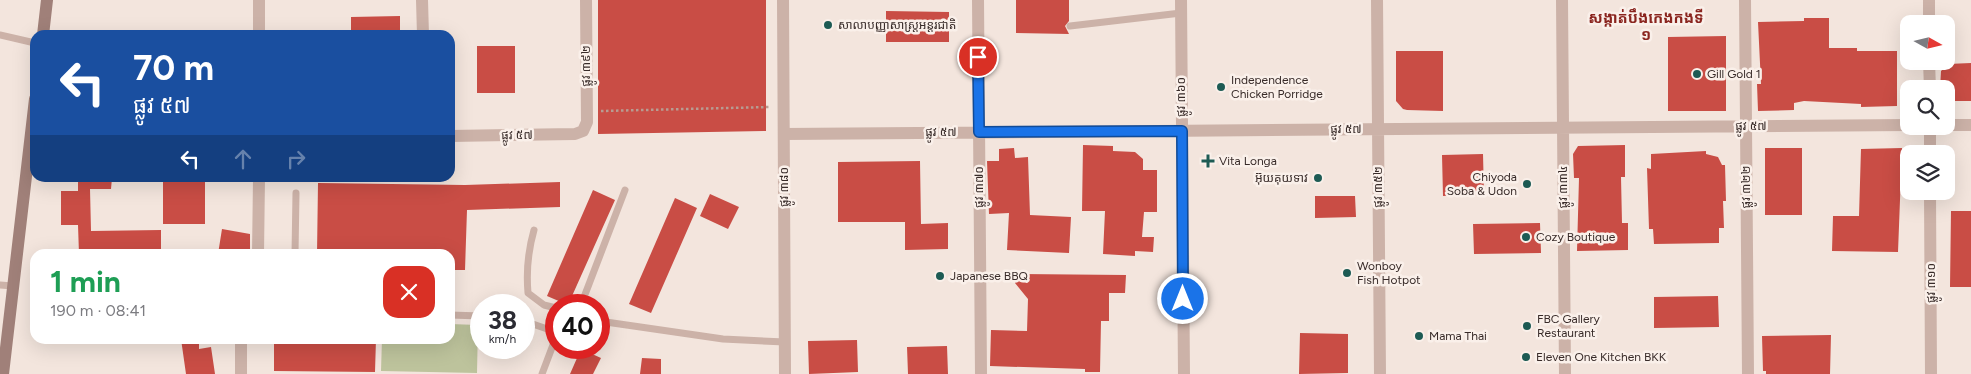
<!DOCTYPE html>
<html lang="en">
<head>
<meta charset="utf-8">
<style>
	body { margin:0; font-family:Figtree,"Noto Sans Khmer",sans-serif; background:#f2f2f3; color:#2b2b33; height:100vh; display:flex; flex-direction:column; font-size:19px; white-space:nowrap }
	* { box-sizing:border-box; margin:0 }
	p { font-size:16px; color:#7c7c81 }
	.icon { flex:none; width:28px; height:28px; fill:none; stroke:currentColor; stroke-width:2; stroke-linecap:round; stroke-linejoin:round }
	.map { position:relative; flex:1; overflow:hidden }
	.details { position:absolute; left:30px; top:249px; width:425px; height:95px; display:flex; flex-direction:column; background:#fff; border-radius:15px; box-shadow:0 5px 20px #0002 }
	.details>* { flex:none }
	.guide { position:absolute; left:30px; top:30px; width:425px; height:152px; border-radius:15px; box-shadow:0 5px 20px #0002; background:#1a4fa0; color:#fff; overflow:hidden }
	.needle { width:32px; rotate:98deg }
	.buttons { position:absolute; left:1900px; top:15px; display:grid; gap:10px }
	.buttons a { display:grid; place-items:center; width:55px; height:55px; border-radius:10px; background:#fff; box-shadow:0 5px 20px #0002; font-size:25px }
	.speed { position:absolute; left:470px; top:294px; display:flex; gap:10px; font-size:25px; font-weight:700; text-align:center }
	.speed>* { display:grid; place-content:center; width:65px; height:65px; border-radius:50%; background:#fff; box-shadow:0 5px 20px #0002; line-height:1 }
	.speed small { font-size:12px; font-weight:400 }
	.speed .limit { border:8px solid #d22; background:#fff; color:#111 }
	.pin { position:absolute; display:grid; place-items:center; width:42px; height:42px; color:#fff; margin:-21px; border:2px solid #fff; border-radius:50%; box-shadow:0 1px 5px #0007 }
	.me { position:absolute; width:55px; margin:-28px; rotate:0deg; stroke-linejoin:round; filter:drop-shadow(0 0 4px #0008) }
	.turn { display:flex; align-items:center; gap:18px; height:105px; padding:0 20px; font-size:22px }
	.turn .icon { width:65px; height:65px; stroke-width:2.5 }
	.turn b { display:block; font-size:35px; line-height:42px }
	.lanes { display:flex; align-items:center; height:48px; padding:0 20px; background:#0003; justify-content:center; gap:25px; direction:ltr }
	.lanes .off { opacity:.35 }
	.round { display:grid; place-items:center; flex:none; width:52px; height:52px; border-radius:15px; background:#f2f2f3 }
	.head { display:flex; align-items:center; justify-content:space-between; height:85px; padding:0 20px }
	h1 { font-size:30px; font-weight:700; line-height:38px; color:#1e9e55 }
	.map>svg:first-child { display:block }
	.green { fill:#bdc39c }
	.building { fill:#c94d45 }
	.lines { fill:none; stroke-linecap:round; stroke-linejoin:round }
	.path { stroke:#b89c92; stroke-width:2.5; stroke-dasharray:2.5 2.5; stroke-linecap:butt }
	.service { stroke:#ccb2a8; stroke-width:7 }
	.minor { stroke:#ccb2a8; stroke-width:12 }
	.tertiary { stroke:#ccb2a8; stroke-width:12 }
	.secondary { stroke:#a08079; stroke-width:12 }
	.route-casing { stroke:#114b97; stroke-width:12 }
	.route { stroke:#1a73e8; stroke-width:9 }
	.poi-dot { fill:#1d5b54; stroke:#faf0ea; stroke-width:2 }
	.labels { text-anchor:middle; stroke-width:5; stroke-linejoin:round; paint-order:stroke }
	.poi-label { font-size:12px; fill:#382b29; stroke:#faf0ea; text-anchor:start }
	.street-label { font-size:12px; fill:#382b29; stroke:#faf0ea }
	.quarter-label { font-size:15px; font-weight:bold; fill:#8a251f; stroke:#faf0ea }
</style>
</head>
<body>
<div class="map">
<svg width="1971" height="374" viewBox="0 0 1971 374">
	<rect width="100%" height="100%" fill="#f3e5dd"/>
	<path class="green" d="M450 324 478 325 477 373 381 371 382 339H450Z"/>
	<path class="building" d="M598 0H766V131L598 134Z
		M1016 0H1069V21L1065 26 1069 34 1016 33Z
		M886 11 949 12V42H886Z
		M400 16V31L351 32V17Z
		M1804 18H1829V48H1857V51H1897V106L1861 107V104L1804 101 1794 103V110L1758 111 1757 84H1761L1758 22 1804 21Z
		M1726 36V111H1668V37Z
		M477 46H515V93H477Z
		M1396 51H1443V111L1407 110 1403 109 1396 101Z
		M1971 63V101H1946V89H1940L1941 71 1948 64Z
		M1083 145 1113 146V151L1135 152 1143 159V170H1157V212H1144L1142 237H1154L1153 252 1135 251V256L1103 254 1105 211H1082Z
		M1625 145V177H1621L1622 223H1628V250L1577 251 1579 178H1574L1573 154 1578 146Z
		M1014 148 1015 158 1028 157 1030 215 1071 217 1069 253 1007 250 1009 213 989 214 987 161H999V149Z
		M1765 148H1802V215H1765Z
		M1902 148 1898 252 1832 251 1833 216H1859L1861 149Z
		M1706 151V154L1718 157 1722 165H1725L1726 201H1723L1724 228H1719V243L1654 244 1653 229H1649L1647 168 1651 169V154Z
		M1483 154 1484 195 1443 196 1442 155Z
		M920 161 921 224 948 223V249L905 250V222H838V162Z
		M78 178H112L111 189H90L91 231 161 230V254H79L78 225H61V191H78Z
		M163 178H205V224H163Z
		M560 182V207L467 210 465 270H450V254H317L318 183 465 185Z
		M593 190 615 200 568 305 547 296Z
		M710 194 739 207 728 229 700 216Z
		M1315 196H1355L1356 217 1315 218Z
		M675 198 697 208 651 313 629 304Z
		M1951 211H1971V287H1950Z
		M1540 223 1541 253 1474 254 1473 224Z
		M222 229 250 234V254H218Z
		M1020 274 1126 275 1125 293H1109V321H1101L1100 372H1085V369L990 366 991 330 1027 331 1028 299 1015 283Z
		M1718 296 1719 327 1654 328V297Z
		M1300 333 1348 334V373L1299 374Z
		M1831 335 1830 374H1766V371H1763L1762 336Z
		M181 339H199V349L211 347 215 374H186Z
		M274 339H376L375 372 274 371Z
		M857 340 858 372 809 374 808 341Z
		M947 346 948 374H908L907 347Z
		M581 349 601 358 593 374H570Z
		M642 358 661 359V374H640Z"/>
	<g class="lines">
		<path class="path" d="M601 111 770 107"/>
		<path class="service" d="M1070 26 1181 13
			M0 35 35 43
			M534 230C528 251 526 270 528 293L544 305 556 308
			M295 254 296 193
			M0 285 13 286
			M581 305 625 190
			M450 315 481 316
			M524 321 556 332
			M599 321 723 339 785 342
			M542 374 556 337"/>
		<path class="minor" d="M259 0V35
			M422 0 423 35
			M783 0 785 374
			M978 0 981 374
			M1377 0 1380 374
			M1562 0 1565 374
			M1745 0 1748 374
			M1946 125H1971
			M784 134 1909 125
			M450 136 575 134 583 131 587 122 586 0
			M258 254 259 178
			M241 374V341L243 339"/>
		<path class="tertiary" d="M1181 0 1184 374
			M1929 0V24
			M1929 61 1930 89
			M1930 126V154
			M1930 191 1931 374"/>
		<path class="secondary" d="M43 35 47 0
			M3 374 35 99"/>
	</g>
	<g class="lines">
		<defs>
			<path id="route" d="M978 57 979 132 1182 131 1183 299"/>
		</defs>
		<use href="#route" class="route-casing"/>
		<use href="#route" class="route"/>
	</g>
	<g class="poi-dot">
		<circle cx="828" cy="25" r="5"/>
		<circle cx="1697" cy="74" r="5"/>
		<circle cx="1221" cy="87" r="5"/>
		<path d="M1205.5 153.5h5v5h5v5h-5v5h-5v-5h-5v-5h5z"/>
		<circle cx="1318" cy="178" r="5"/>
		<circle cx="1527" cy="184" r="5"/>
		<circle cx="1526" cy="237" r="5"/>
		<circle cx="1347" cy="273" r="5"/>
		<circle cx="940" cy="276" r="5"/>
		<circle cx="1527" cy="326" r="5"/>
		<circle cx="1419" cy="336" r="5"/>
		<circle cx="1526" cy="357" r="5"/>
	</g>
	<g class="labels">
		<g class="poi-label">
			<text x="838" y="29">សាលាបញ្ញាសាស្ត្រអន្តរជាតិ</text>
			<text x="1707" y="78">Gill Gold 1</text>
			<text x="1231" y="84">Independence<tspan x="1231" dy="14">Chicken Porridge</tspan></text>
			<text x="1219" y="165">Vita Longa</text>
			<text x="1517" y="181" text-anchor="end">Chiyoda<tspan x="1517" dy="14">Soba &amp; Udon</tspan></text>
			<text x="1308" y="182" text-anchor="end">អ៊ុយគុយទាវ</text>
			<text x="1536" y="241">Cozy Boutique</text>
			<text x="1357" y="270">Wonboy<tspan x="1357" dy="14">Fish Hotpot</tspan></text>
			<text x="950" y="280">Japanese BBQ</text>
			<text x="1537" y="323">FBC Gallery<tspan x="1537" dy="14">Restaurant</tspan></text>
			<text x="1429" y="340">Mama Thai</text>
			<text x="1536" y="361">Eleven One Kitchen BKK</text>
		</g>
		<g class="street-label">
			<text transform="translate(586 66) rotate(-90)" y="4">ផ្លូវ ៣៩២</text>
			<text transform="translate(1181 97) rotate(-90)" y="4">ផ្លូវ ៣៦០</text>
			<text x="1751" y="130">ផ្លូវ ៥៧</text>
			<text x="1346" y="133">ផ្លូវ ៥៧</text>
			<text x="941" y="136">ផ្លូវ ៥៧</text>
			<text transform="translate(517 135) rotate(-1)" y="4">ផ្លូវ ៥៧</text>
			<text transform="translate(784 187) rotate(-90)" y="4">ផ្លូវ ៣៨០</text>
			<text transform="translate(979 187) rotate(-90)" y="4">ផ្លូវ ៣៧០</text>
			<text transform="translate(1378 187) rotate(-90)" y="4">ផ្លូវ ៣៥២</text>
			<text transform="translate(1563 187) rotate(-90)" y="4">ផ្លូវ ៣៣៤</text>
			<text transform="translate(1746 187) rotate(-90)" y="4">ផ្លូវ ៣២២</text>
			<text transform="translate(1931 283) rotate(-90)" y="4">ផ្លូវ ៣១០</text>
		</g>
		<g class="quarter-label">
			<text x="1646" y="23">សង្កាត់បឹងកេងកងទី<tspan x="1646" dy="17">១</tspan></text>
		</g>
	</g>
</svg>
<div class="buttons">
<a><svg class="needle" viewBox="-14 -14 28 28"><path d="M0-13l5 13h-10z" fill="#e53935"/><path d="M0 13l5-13h-10z" fill="#7c7c81"/></svg></a>
<a><svg class="icon" aria-label="search" viewBox="0 0 24 24"><circle cx="10" cy="10" r="6"/><path d="M15 15l6 6"/></svg></a>
<a><svg class="icon" aria-label="layers" viewBox="0 0 24 24"><path d="M12 4l9 5-9 5-9-5zM3 14l9 5 9-5"/></svg></a>
</div>
<div class="speed"><div>38<small>km/h</small></div><div class="limit">40</div></div>
<div class="pin" style="left:978px;top:57px;background:#d93025"><svg class="icon" aria-label="arrive" viewBox="0 0 24 24"><path d="M6 21V4h12l-3 4 3 4H6"/></svg></div>
<svg class="me" style="left:1183px;top:299px" viewBox="-20 -20 40 40"><circle r="17" fill="#1a73e8" stroke="#fff" stroke-width="3"/><path d="M0-11L8 9 0 5-8 9z" fill="#fff"/></svg>
<div class="guide">
<div class="turn"><svg class="icon" aria-label="left" viewBox="0 0 24 24"><path d="M17 20v-9H6M10 6l-5 5 5 5"/></svg><div><b>70 m</b>ផ្លូវ ៥៧</div></div>
<div class="lanes"><svg class="icon" aria-label="left" viewBox="0 0 24 24"><path d="M17 20v-9H6M10 6l-5 5 5 5"/></svg><svg class="icon off" aria-label="ahead" viewBox="0 0 24 24"><path d="M12 20V5M6 11l6-6 6 6"/></svg><svg class="icon off" aria-label="right" viewBox="0 0 24 24"><path d="M7 20v-9h11M14 6l5 5-5 5"/></svg></div>
</div>
<section class="details">
<div class="head"><div><h1>1 min</h1><p>190 m · 08:41</p></div><a class="round" style="background:#d93025;color:#fff"><svg class="icon" aria-label="close" viewBox="0 0 24 24"><path d="M6 6l12 12M18 6L6 18"/></svg></a></div>
</section>
</div>
</body>
</html>
